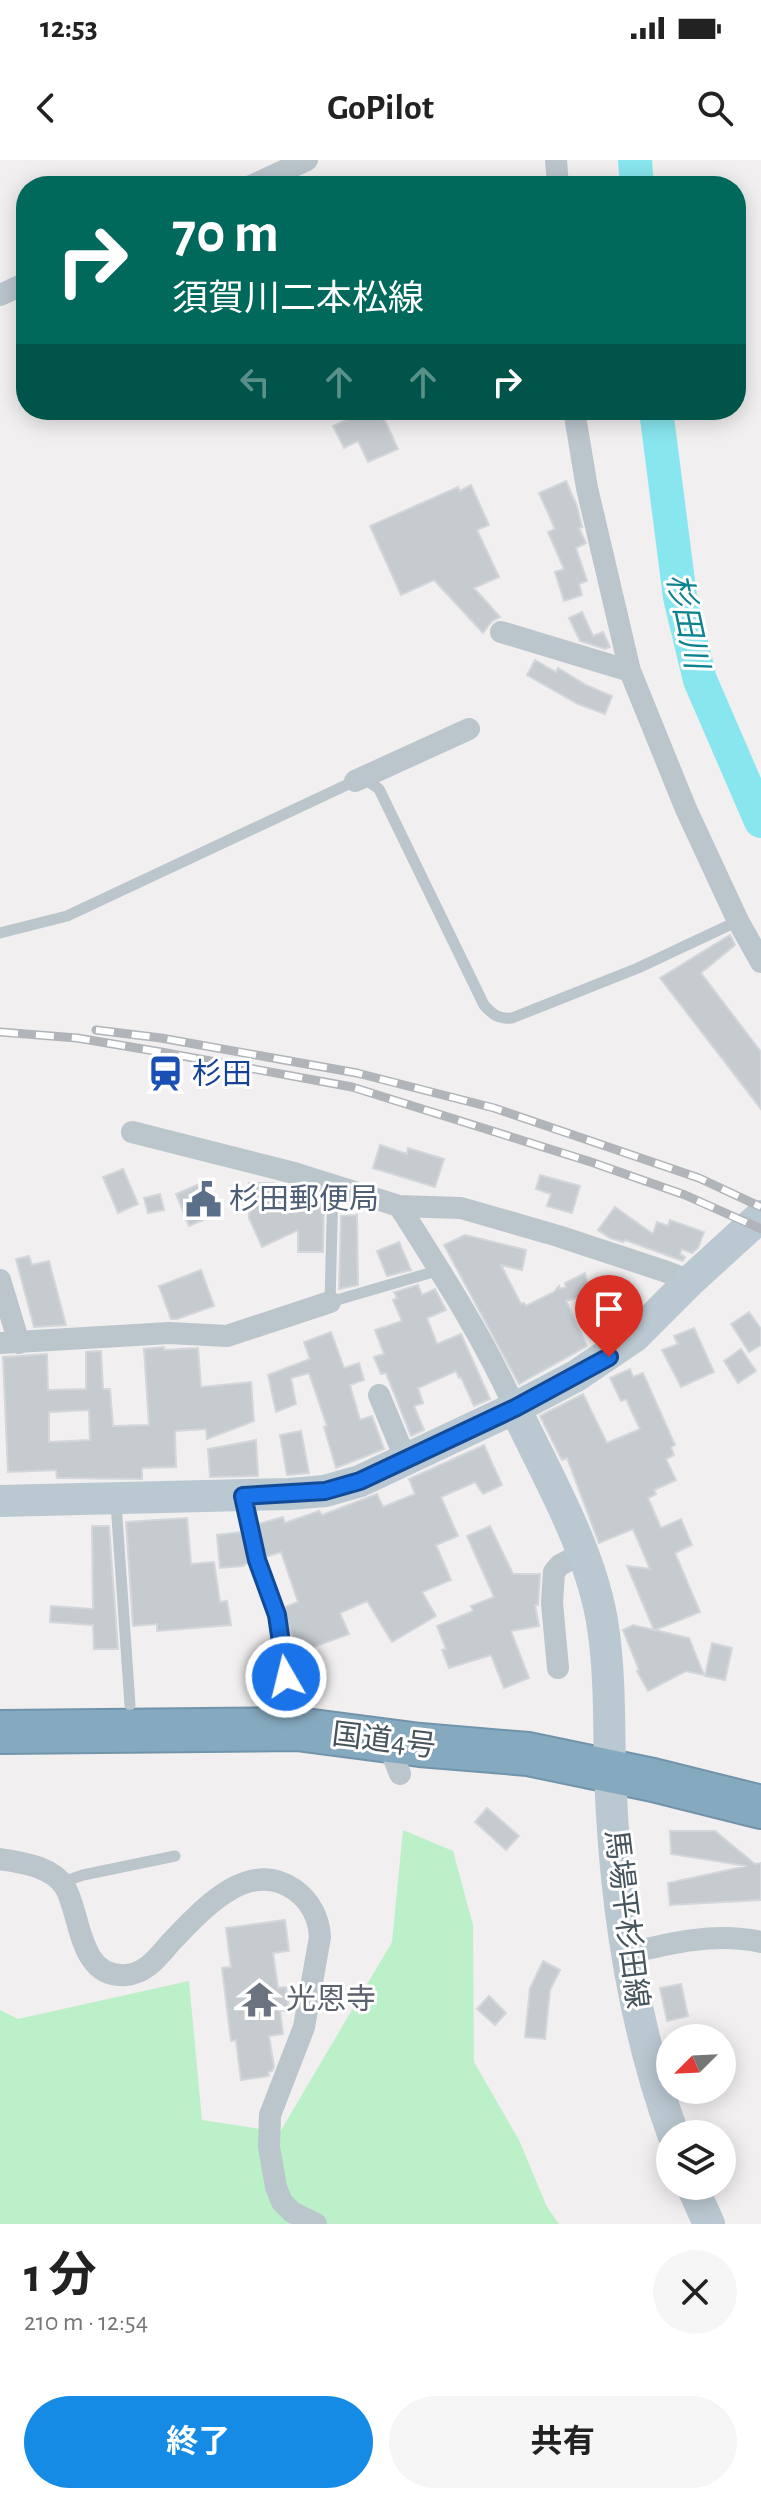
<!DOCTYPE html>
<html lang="ja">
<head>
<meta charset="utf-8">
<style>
	body { margin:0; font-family:"Alegreya Sans","Noto Sans JP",sans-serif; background:#f6f6f6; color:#222; height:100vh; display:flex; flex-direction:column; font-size:30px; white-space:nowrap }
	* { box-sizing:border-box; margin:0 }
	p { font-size:26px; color:#767676 }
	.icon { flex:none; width:44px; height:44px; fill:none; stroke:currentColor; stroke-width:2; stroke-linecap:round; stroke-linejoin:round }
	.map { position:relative; height:2064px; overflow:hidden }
	.sheet { display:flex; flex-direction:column; background:#fff; flex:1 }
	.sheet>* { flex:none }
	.top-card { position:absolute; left:16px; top:16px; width:730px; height:244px; border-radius:32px; box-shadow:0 4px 20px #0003; background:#00695c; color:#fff; overflow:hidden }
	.needle { width:52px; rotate:246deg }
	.fabs { position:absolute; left:656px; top:1864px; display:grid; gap:16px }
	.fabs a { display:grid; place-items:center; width:80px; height:80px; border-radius:50%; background:#fff; box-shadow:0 4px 20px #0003; font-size:40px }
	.pin { position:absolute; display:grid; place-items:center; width:68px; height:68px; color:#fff; margin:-82px -34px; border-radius:50% 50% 50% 0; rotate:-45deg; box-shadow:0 0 8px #0007 }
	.pin .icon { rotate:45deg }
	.me { position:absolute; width:88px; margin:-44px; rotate:352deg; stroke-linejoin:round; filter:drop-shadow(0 0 6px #0008) }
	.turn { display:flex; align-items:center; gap:28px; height:168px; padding:0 24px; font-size:36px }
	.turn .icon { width:104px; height:104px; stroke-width:2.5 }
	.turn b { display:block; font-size:56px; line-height:68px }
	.lanes { display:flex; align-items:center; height:76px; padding:0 24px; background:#0003; justify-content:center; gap:40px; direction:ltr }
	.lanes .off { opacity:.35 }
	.round { display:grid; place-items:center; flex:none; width:84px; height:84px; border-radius:42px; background:#f6f6f6 }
	.summary { display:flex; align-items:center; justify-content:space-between; height:136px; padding:0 24px }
	h1 { font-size:48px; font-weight:700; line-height:60px }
	.action { display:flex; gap:16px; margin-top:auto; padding:16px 24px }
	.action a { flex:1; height:92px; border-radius:48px; background:#158be5; color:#fff; font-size:32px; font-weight:700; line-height:92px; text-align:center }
	.action a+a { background:#f6f6f6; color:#222 }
	.status { display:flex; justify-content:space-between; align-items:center; height:56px; padding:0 40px; background:#fff; direction:ltr }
	.status svg { height:22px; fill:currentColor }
	header { display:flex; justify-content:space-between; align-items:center; height:104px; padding:0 24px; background:#fff; font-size:36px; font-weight:700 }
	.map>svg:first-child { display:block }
	.green { fill:#bcf0c9 }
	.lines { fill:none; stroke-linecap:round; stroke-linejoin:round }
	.river { stroke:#88e6ee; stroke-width:34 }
	.building { fill:#c5cbcf; stroke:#d3d6da; stroke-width:2; fill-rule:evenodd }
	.highway-casing { stroke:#7194aa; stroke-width:46 }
	.lane { stroke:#bac5cc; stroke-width:11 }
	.street { stroke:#bac5cc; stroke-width:22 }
	.secondary { stroke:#bac8d1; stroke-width:32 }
	.highway { stroke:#85a9bf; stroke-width:42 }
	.rail-casing { stroke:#b1b5b9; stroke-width:9 }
	.rail { stroke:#fff; stroke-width:6; stroke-dasharray:18; stroke-linecap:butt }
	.route-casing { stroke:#114b97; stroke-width:20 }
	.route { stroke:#1a73e8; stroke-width:14 }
	.labels { text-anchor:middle; stroke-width:6; stroke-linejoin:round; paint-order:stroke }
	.transit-label { font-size:30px; fill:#164399; stroke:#fff; text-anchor:start }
	.service-label { font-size:30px; fill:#4e5e75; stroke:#fff; text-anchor:start }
	.street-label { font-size:30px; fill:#46555d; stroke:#fff }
	.worship-label { font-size:30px; fill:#5b616d; stroke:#fff; text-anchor:start }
	.water-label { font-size:32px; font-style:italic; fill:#0b838e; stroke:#fff }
</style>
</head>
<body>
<div class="status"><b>12:53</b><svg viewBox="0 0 49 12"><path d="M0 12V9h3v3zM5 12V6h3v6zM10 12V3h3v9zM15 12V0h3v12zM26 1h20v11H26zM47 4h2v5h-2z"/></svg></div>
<header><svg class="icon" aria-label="back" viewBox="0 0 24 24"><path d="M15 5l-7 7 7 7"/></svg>GoPilot<svg class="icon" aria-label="search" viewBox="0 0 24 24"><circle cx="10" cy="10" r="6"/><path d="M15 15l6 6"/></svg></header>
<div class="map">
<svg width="761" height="2064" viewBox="0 0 761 2064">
	<rect width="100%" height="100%" fill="#f1efef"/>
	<path class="green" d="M403 1670 453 1691 473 1765 474 1902 519 1980 547 2047 559 2064H0V1850L18 1859 189 1821 202 1960 280 1972 392 1782Z"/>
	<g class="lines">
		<path class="river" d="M635 0 637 26
			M656 250 680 437 700 520 761 661"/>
	</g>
	<path class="building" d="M344 250H380L398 289 368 302 358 281 344 288 333 266 348 259Z
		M566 321 577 346 582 367 579 368 586 383 576 388 587 421 579 424 582 435 564 441 555 412 564 409 548 372 555 369 539 333Z
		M471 325 489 365 477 370 499 417 474 428 500 457 492 461 483 473 434 420 401 435 370 366 458 327 460 331Z
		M582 452 593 476 603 472 610 487 605 489 580 481 569 458Z
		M535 500 556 512 558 508 586 525 612 536 605 554 578 544 527 515Z
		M730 775 735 785 701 813 761 892V949L660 818Z
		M380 985 407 994 408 988 444 999 435 1027 373 1008Z
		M123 1009 138 1044 118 1053 103 1017Z
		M540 1015 580 1026 572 1053 547 1046 551 1034 536 1029Z
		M204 1022 218 1054 189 1066 176 1034Z
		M249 1023H273V1032H298L324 1038 323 1092H298V1070L262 1087 249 1058Z
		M160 1034 164 1050 148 1053 144 1038Z
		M615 1047 653 1074 657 1062 668 1066 670 1060 704 1072 698 1088 692 1093 682 1089 680 1094 685 1097 683 1101 625 1080 623 1082 610 1078 598 1070Z
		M357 1055 358 1125 339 1129 341 1056Z
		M465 1075 526 1090 522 1110 501 1105 521 1144 524 1143 526 1146 554 1132 559 1126 560 1129 566 1127 565 1123 585 1113 590 1134 566 1141 587 1186 519 1224 444 1085Z
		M399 1082 411 1110 387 1116 377 1091Z
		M29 1096 32 1105 49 1101 66 1165 34 1167 16 1099Z
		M201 1110 214 1146 177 1159H171L159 1126Z
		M418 1125 422 1135 435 1129 446 1150 427 1158 437 1184 461 1174 490 1239 474 1246 461 1217 459 1218 456 1211 418 1228 423 1243 414 1246 424 1270 411 1276 386 1213 381 1214 374 1197 384 1194 375 1170 402 1161 393 1140 397 1138 394 1132Z
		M749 1152 761 1169V1185L749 1192 731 1164Z
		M694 1168 714 1212 681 1227 662 1190 678 1184 674 1176Z
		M331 1172 344 1208 359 1203 364 1220 350 1225 360 1260 372 1256 384 1289 336 1308 324 1267 327 1266 309 1213 291 1218 296 1244 276 1252 268 1215 310 1199 304 1182Z
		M164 1187V1190L198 1188 201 1227 251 1222 254 1261 207 1279 206 1269 175 1271 176 1307 142 1308V1319L57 1318 56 1310 8 1312 3 1197 47 1194 48 1230 86 1229V1192L101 1191 103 1229H110L113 1266 149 1265 144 1189ZM89 1250 90 1280 49 1282V1252Z
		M741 1189 756 1211 738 1223 724 1201Z
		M630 1209 633 1217 643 1213 675 1285 671 1287 674 1295 666 1299 676 1320 654 1330 656 1334 648 1338 661 1368 681 1359 692 1385 675 1393 700 1452 655 1470 689 1478 704 1515 686 1511 648 1531 637 1511 639 1510 623 1470 633 1465 654 1470 627 1406 650 1409 633 1369 599 1383 567 1298 562 1300 540 1256 583 1234 607 1283 640 1269 626 1239 621 1241 610 1218Z
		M301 1271 309 1313 287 1315 280 1275Z
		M256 1280 258 1316 210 1317 208 1289Z
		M484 1285 502 1325 483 1334 475 1322 441 1337 458 1376 436 1385 451 1420 422 1432 436 1456 392 1482 367 1441 340 1453 349 1474 298 1493 283 1448 298 1442 281 1392 265 1397 258 1364 283 1357 285 1363 319 1351 322 1355 377 1334 383 1347 415 1334 409 1319Z
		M187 1358 191 1404 214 1402 220 1442 227 1441 231 1465 157 1471V1464L133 1466 126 1362Z
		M92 1366H109L118 1489H94L93 1465 50 1462 51 1446 93 1449Z
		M490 1366 513 1414H540L538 1445H535L539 1466 511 1471 529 1518 504 1528 491 1495 449 1508 442 1490 446 1489 437 1466 473 1451 471 1446 494 1437 467 1376Z
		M242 1372 249 1402 243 1406 220 1408 217 1375Z
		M712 1483 732 1488 725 1520 705 1516Z
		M487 1648 519 1676 506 1690 475 1662Z
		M670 1671H715L755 1704 761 1703V1740L670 1745 668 1723 747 1706 671 1694Z
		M285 1760 289 1791 273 1793 278 1828 286 1827 289 1850 280 1851 283 1874 269 1876 274 1907 272 1911 268 1912 269 1916 241 1920 236 1880 231 1881 222 1808 231 1807 226 1768Z
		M543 1801 560 1810 550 1830 545 1879 525 1877 530 1828Z
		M681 1824 688 1856 667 1861 660 1828Z
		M489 1836 506 1853 495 1865 477 1849Z"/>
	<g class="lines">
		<defs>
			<path id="highway" d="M0 1572 297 1569 420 1585 528 1594 653 1620 761 1647"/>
		</defs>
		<use href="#highway" class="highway-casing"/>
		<path class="lane" d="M0 773 67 756 355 621H368L379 629 484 845C493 855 498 859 512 858L638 808 738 761
			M333 1025 330 1142 440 1110
			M243 1336 257 1400 277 1455 291 1548
			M116 1343 130 1545
			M60 1723 83 1715 175 1696"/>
		<path class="street" d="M556 0 558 26
			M251 26 307 0
			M0 135 26 123
			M574 250 587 328 630 511 686 649 738 761 761 802
			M501 472 630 511
			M355 621 469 569
			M132 972 294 1013 399 1046 461 1048 558 1076 667 1112 690 1121
			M399 1046C441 1112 483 1177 515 1248
			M0 1120 19 1183
			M0 1183 169 1173 227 1176 330 1142
			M379 1235 406 1300
			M558 1508 552 1443 554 1412 560 1405 581 1394
			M395 1582 393 1596 400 1614
			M0 1699C22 1703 52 1706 65 1727 81 1754 78 1819 126 1815 148 1813 159 1795 173 1780 203 1749 249 1697 295 1730 310 1741 319 1758 320 1777L304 1867 270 1955 269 1987 276 2027 282 2042 292 2052 316 2064
			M625 1794C670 1783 715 1772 761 1782"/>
		<path class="secondary" d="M515 1248C547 1316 592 1392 603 1467 610 1514 609 1564 610 1612 614 1736 631 1858 673 1974
			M0 1341 289 1334 325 1331 360 1321 515 1248 576 1216 635 1176 690 1121 761 1056
			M692 2026 709 2064"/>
		<use href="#highway" class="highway"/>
		<defs>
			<path id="rail" d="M96 870 161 878 357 913 494 948 699 1018 761 1047
				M0 872 77 878 161 892 352 927 591 1002 685 1035 761 1069"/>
		</defs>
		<use href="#rail" class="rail-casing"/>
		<use href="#rail" class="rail"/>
	</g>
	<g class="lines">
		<defs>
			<path id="route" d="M286 1517 277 1455 257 1400 243 1336 325 1331 360 1321 515 1248 609 1197"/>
		</defs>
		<use href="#route" class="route-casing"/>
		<use href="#route" class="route"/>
	</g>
	<defs>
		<symbol id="station-bare" viewBox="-9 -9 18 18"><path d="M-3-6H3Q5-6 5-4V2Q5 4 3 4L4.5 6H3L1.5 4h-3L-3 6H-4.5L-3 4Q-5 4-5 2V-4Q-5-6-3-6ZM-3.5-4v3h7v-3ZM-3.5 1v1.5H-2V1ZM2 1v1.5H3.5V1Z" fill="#1a4fb4" stroke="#fff" stroke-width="2.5" paint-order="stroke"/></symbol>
		<symbol id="civic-bare" viewBox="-9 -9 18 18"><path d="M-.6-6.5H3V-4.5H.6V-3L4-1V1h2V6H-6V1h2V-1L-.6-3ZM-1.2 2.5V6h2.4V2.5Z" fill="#5c6f8a" stroke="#fff" stroke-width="2.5" paint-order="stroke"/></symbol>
		<symbol id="temple-bare" viewBox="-9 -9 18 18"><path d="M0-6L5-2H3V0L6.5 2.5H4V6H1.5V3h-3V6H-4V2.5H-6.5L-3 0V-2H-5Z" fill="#6b7280" stroke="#fff" stroke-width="2.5" paint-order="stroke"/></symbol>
	</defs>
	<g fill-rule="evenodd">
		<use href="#station-bare" x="140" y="888" width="51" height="51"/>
		<use href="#civic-bare" x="178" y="1014" width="51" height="51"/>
		<use href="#temple-bare" x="234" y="1814" width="51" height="51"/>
	</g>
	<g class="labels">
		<g class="transit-label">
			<text x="192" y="924">杉田</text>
		</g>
		<g class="service-label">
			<text x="229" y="1049">杉田郵便局</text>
		</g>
		<g class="street-label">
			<text transform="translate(384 1580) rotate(7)" y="10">国道4号</text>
			<text transform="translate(627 1759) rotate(83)" y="10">馬場平杉田線</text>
		</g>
		<g class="worship-label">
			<text x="286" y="1849">光恩寺</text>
		</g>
		<g class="water-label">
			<text transform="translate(688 461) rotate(78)" y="11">杉田川</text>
		</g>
	</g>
</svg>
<div class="fabs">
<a><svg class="needle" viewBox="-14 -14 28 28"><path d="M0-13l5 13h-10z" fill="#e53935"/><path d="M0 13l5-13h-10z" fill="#767676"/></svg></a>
<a><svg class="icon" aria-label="layers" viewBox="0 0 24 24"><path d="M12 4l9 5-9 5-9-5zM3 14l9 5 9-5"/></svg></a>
</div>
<div class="pin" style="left:609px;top:1197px;background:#d93025"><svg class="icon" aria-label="arrive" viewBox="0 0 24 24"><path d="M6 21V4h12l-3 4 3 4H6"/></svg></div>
<svg class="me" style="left:286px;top:1517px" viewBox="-20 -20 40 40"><circle r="17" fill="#1a73e8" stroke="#fff" stroke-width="3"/><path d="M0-11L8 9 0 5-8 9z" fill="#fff"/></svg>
<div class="top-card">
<div class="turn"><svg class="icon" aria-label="right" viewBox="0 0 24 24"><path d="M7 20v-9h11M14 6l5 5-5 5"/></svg><div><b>70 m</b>須賀川二本松線</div></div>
<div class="lanes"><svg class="icon off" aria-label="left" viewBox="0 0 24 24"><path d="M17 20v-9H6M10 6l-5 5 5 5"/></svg><svg class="icon off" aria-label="ahead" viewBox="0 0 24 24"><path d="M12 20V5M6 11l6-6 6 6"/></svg><svg class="icon off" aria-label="ahead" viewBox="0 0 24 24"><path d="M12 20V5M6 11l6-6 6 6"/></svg><svg class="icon" aria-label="right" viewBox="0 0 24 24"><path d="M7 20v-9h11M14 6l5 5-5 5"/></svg></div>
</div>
</div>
<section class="sheet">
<div class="summary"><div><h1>1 分</h1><p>210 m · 12:54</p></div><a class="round"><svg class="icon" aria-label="close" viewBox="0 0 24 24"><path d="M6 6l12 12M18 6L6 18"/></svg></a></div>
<div class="action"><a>終了</a><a>共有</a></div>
</section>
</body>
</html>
